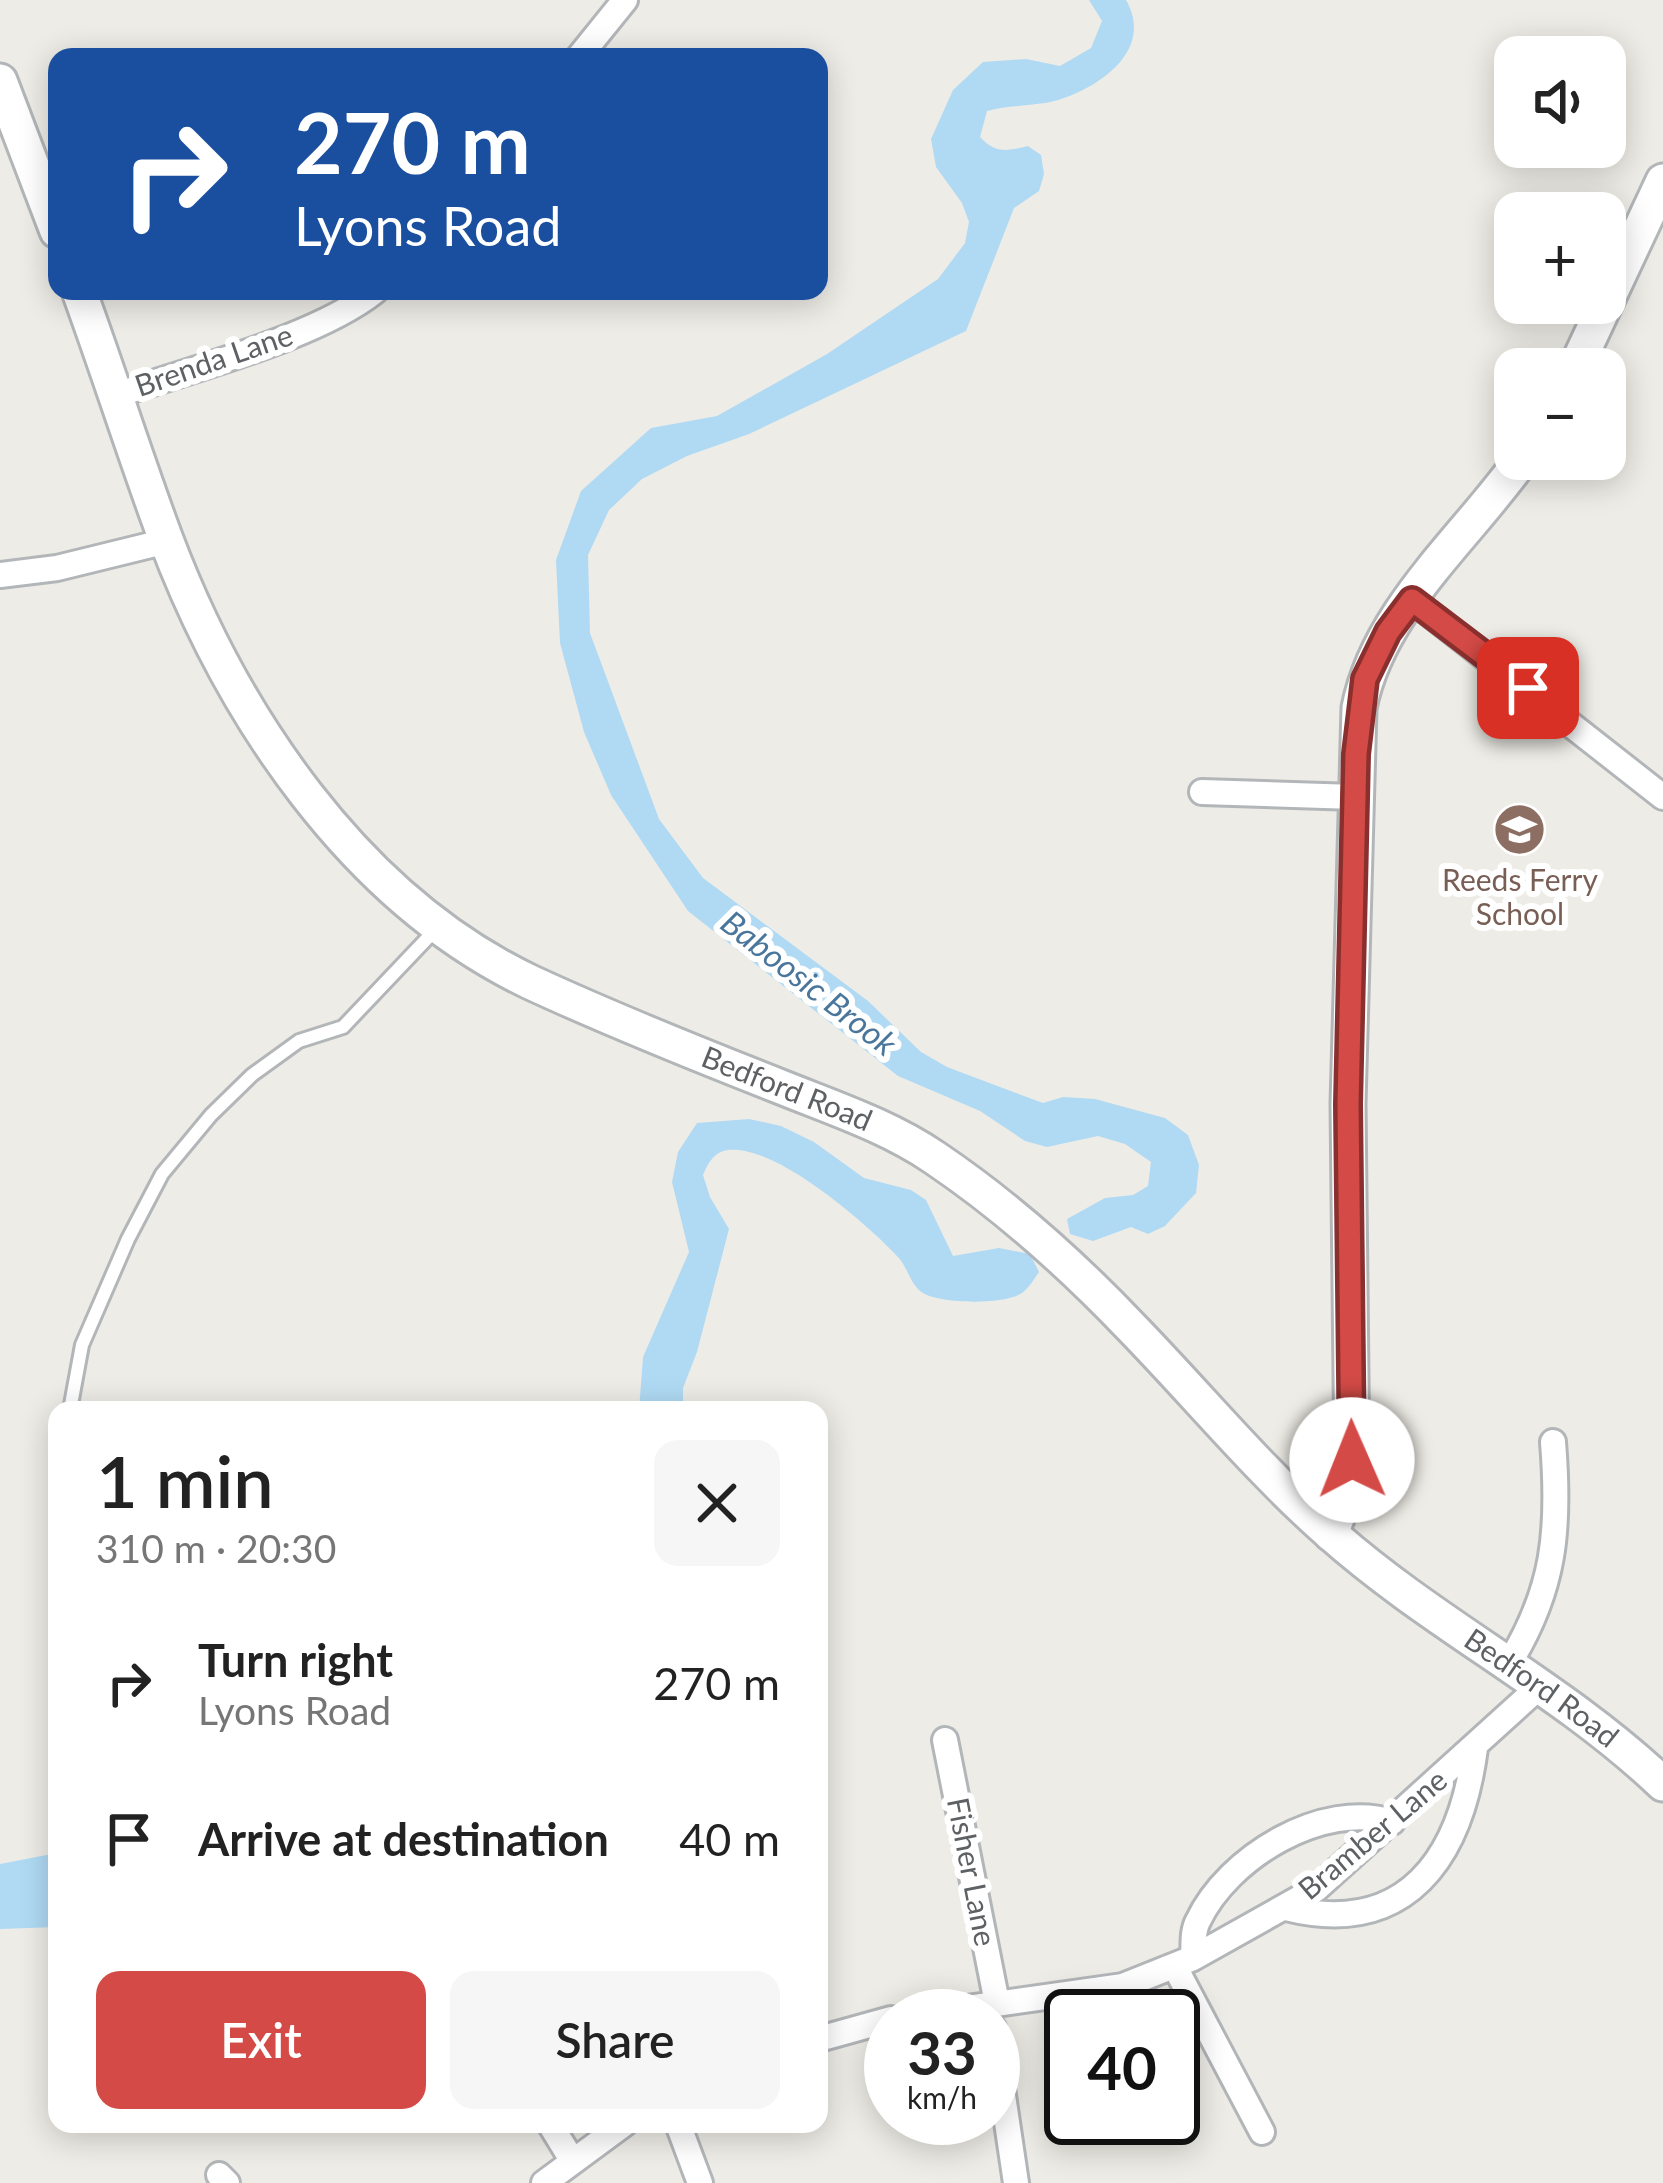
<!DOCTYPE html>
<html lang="en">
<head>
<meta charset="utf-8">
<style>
	body { margin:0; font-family:Lato,sans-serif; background:#f6f6f6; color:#222; height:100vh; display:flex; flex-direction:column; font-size:45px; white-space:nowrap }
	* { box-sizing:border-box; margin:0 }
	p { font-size:39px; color:#767676 }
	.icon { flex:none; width:66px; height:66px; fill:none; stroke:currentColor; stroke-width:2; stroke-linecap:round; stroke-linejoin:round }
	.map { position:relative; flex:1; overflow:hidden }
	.sheet { position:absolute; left:48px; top:1401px; width:780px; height:732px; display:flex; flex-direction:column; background:#fff; border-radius:24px; box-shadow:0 6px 30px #0003 }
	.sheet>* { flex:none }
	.hud { position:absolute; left:48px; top:48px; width:780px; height:252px; border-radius:24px; box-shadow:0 6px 30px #0003; background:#1a4fa0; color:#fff; overflow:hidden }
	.controls { position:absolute; left:1494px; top:36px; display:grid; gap:24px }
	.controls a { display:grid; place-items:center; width:132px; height:132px; border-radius:24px; background:#fff; box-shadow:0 6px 30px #0003; font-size:60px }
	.speed { position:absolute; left:864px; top:1989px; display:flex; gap:24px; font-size:60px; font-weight:700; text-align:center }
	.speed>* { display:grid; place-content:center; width:156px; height:156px; border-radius:50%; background:#fff; box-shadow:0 6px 30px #0003; line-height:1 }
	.speed small { font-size:30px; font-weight:400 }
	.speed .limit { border:6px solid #111; border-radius:18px; background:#fff; color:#111 }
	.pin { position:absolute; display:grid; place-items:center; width:102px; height:102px; color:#fff; margin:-51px; border-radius:24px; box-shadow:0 6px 18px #0006 }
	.me { position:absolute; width:132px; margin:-66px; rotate:359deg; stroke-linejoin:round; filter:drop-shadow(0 0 9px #0008) }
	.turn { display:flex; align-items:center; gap:42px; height:252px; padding:0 48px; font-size:54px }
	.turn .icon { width:156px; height:156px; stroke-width:2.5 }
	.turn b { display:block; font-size:84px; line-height:102px }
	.round { display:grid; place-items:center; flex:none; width:126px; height:126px; border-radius:24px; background:#f6f6f6 }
	.overview { display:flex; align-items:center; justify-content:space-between; height:204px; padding:0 48px }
	h1 { font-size:72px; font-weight:600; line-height:90px }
	.cta { display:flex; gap:24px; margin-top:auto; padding:24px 48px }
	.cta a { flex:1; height:138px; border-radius:24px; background:#d34a46; color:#fff; font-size:48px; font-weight:600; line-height:138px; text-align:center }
	.cta a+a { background:#f6f6f6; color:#222 }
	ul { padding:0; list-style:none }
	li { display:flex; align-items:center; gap:36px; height:156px; padding:0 48px }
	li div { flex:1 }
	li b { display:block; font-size:45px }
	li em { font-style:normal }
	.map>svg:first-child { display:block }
	.water { fill:#b0daf4 }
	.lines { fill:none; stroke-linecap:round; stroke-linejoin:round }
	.service-casing { stroke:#b3b6b9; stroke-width:18 }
	.minor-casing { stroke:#b3b6b9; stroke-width:30 }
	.tertiary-casing { stroke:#b3b6b9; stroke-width:39 }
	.service { stroke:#fff; stroke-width:12 }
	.minor { stroke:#fff; stroke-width:24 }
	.tertiary { stroke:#fff; stroke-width:33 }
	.route-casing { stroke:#89302e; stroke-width:30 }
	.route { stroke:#d34a46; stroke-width:21 }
	.labels { text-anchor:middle; stroke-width:12; stroke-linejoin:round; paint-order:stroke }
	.street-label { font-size:30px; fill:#5e6164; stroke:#fff }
	.education-label { font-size:30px; fill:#785e54; stroke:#fff }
	.water-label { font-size:33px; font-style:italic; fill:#4b769c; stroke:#fff }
</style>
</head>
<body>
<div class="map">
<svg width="1663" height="2183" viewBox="0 0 1663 2183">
	<rect width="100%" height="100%" fill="#eeece6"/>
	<path class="water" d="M1089 0H1126C1153 47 1106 83 1064 98 1040 107 1012 104 987 111L980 137C995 154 1008 151 1028 146L1041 155 1044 174 1039 191 1014 208 966 331 749 434 687 456 642 479 609 510 588 555 590 633 659 819 703 878 868 1001 921 1052 947 1067 1043 1103 1063 1097 1095 1099 1165 1118 1188 1135 1199 1165 1196 1193 1165 1226 1148 1234 1131 1227 1093 1241 1070 1234 1067 1219 1105 1198 1133 1195 1148 1186 1151 1162 1125 1144 1098 1136 1047 1147 1025 1141 980 1111 898 1076 688 911 611 795 584 732 560 643 556 560 581 491 651 428 717 416 827 354 938 279 965 243 969 222 962 203 936 167 931 139 953 90 983 62 1026 59 1060 66 1091 48 1102 21Z
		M749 1119 781 1126 814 1142 864 1178 911 1190 926 1200 953 1256 999 1248 1030 1254 1039 1272C1034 1279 1029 1288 1022 1293 1005 1305 941 1304 923 1293 910 1285 908 1267 897 1256 866 1223 775 1144 728 1150 713 1152 708 1164 703 1175L710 1197 729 1229 697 1352 683 1388V1410H639L643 1357 689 1252 672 1182 678 1152 697 1123Z
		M57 1853V1927L0 1929V1864Z"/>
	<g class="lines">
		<defs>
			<path id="service" d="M70 1410 82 1345 128 1239 162 1174 211 1115 252 1075 299 1041 343 1027 438 927"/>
			<path id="minor" d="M579 57 625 0
				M117 395C190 369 316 338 375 291
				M0 575 57 568 167 541
				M1412 600 1663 797
				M1202 792 1355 797
				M1508 1665C1555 1590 1560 1529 1553 1442
				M945 1740 997 2003
				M1286 1908C1407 1938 1461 1857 1475 1748
				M1193 1958C1194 1945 1192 1932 1198 1921 1228 1857 1323 1800 1392 1822
				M1175 1967 1262 2132
				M910 2016 1123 1986 1193 1958 1316 1889 1540 1686
				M993 2028 1016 2183
				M819 2039 891 2019
				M550 2124 572 2160
				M678 2124 700 2183
				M219 2175 227 2183
				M544 2183 624 2124"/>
			<g id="tertiary">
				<path d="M0 81 57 231"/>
				<path id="s1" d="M79 291C109 373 135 456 165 537 232 715 354 898 530 982 612 1020 697 1054 781 1087 833 1108 888 1126 935 1158 1006 1206 1073 1266 1132 1328 1198 1396 1258 1469 1329 1532 1433 1625 1561 1687 1663 1784"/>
				<path d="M1575 369 1663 181"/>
				<path d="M1331 1534 1350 1484 1352 1467 1348 1104 1359 708C1378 610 1466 538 1522 459"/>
			</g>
		</defs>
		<use href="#service" class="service-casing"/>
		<use href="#minor" class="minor-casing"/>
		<use href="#tertiary" class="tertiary-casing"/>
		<use href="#service" class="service"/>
		<use href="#minor" class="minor"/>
		<use href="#tertiary" class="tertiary"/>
	</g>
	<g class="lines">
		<defs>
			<path id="route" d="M1352 1460 1348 1104 1356 754 1365 679 1388 632 1412 600 1528 688"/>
		</defs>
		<use href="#route" class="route-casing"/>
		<use href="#route" class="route"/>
	</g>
	<defs>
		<symbol id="school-disc" viewBox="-11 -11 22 22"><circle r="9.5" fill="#8d6e63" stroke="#fff"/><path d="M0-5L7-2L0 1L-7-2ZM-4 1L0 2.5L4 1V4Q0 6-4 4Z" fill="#fff"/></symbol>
	</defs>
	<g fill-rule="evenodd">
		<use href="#school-disc" x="1490" y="800" width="59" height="59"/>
	</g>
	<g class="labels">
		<g class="street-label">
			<text transform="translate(214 361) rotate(-19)" y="10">Brenda Lane</text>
			<text dy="10" stroke="none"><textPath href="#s1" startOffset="1128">Bedford Road</textPath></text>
			<text dy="10" stroke="none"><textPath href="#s1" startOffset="2100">Bedford Road</textPath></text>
			<text transform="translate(1373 1835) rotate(-40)" y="10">Bramber Lane</text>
			<text transform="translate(971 1872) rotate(79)" y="10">Fisher Lane</text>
		</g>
		<g class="education-label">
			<text x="1520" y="891">Reeds Ferry<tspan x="1520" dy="34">School</tspan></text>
		</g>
		<g class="water-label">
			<text transform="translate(809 983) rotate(38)" y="12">Baboosic Brook</text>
		</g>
	</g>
</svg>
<div class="controls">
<a><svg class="icon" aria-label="sound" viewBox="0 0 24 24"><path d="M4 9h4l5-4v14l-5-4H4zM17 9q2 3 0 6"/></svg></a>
<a>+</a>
<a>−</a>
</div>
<div class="speed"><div>33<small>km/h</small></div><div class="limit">40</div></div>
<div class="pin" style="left:1528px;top:688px;background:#d93025"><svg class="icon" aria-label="arrive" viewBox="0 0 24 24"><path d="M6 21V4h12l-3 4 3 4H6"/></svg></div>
<svg class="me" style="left:1352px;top:1460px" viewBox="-20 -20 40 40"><circle r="19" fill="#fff"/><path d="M0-13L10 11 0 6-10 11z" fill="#d34a46"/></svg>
<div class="hud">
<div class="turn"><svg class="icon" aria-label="right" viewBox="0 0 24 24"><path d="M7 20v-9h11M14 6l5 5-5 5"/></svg><div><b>270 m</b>Lyons Road</div></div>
</div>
<section class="sheet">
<div class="overview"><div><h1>1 min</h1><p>310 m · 20:30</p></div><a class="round"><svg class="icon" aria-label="close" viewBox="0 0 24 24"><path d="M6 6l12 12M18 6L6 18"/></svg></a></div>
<ul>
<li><svg class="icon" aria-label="right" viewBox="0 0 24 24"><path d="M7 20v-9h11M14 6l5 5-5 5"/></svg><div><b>Turn right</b><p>Lyons Road</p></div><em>270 m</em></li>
<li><svg class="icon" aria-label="arrive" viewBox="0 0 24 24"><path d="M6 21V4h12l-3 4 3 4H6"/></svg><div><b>Arrive at destination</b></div><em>40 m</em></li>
</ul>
<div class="cta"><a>Exit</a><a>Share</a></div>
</section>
</div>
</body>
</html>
